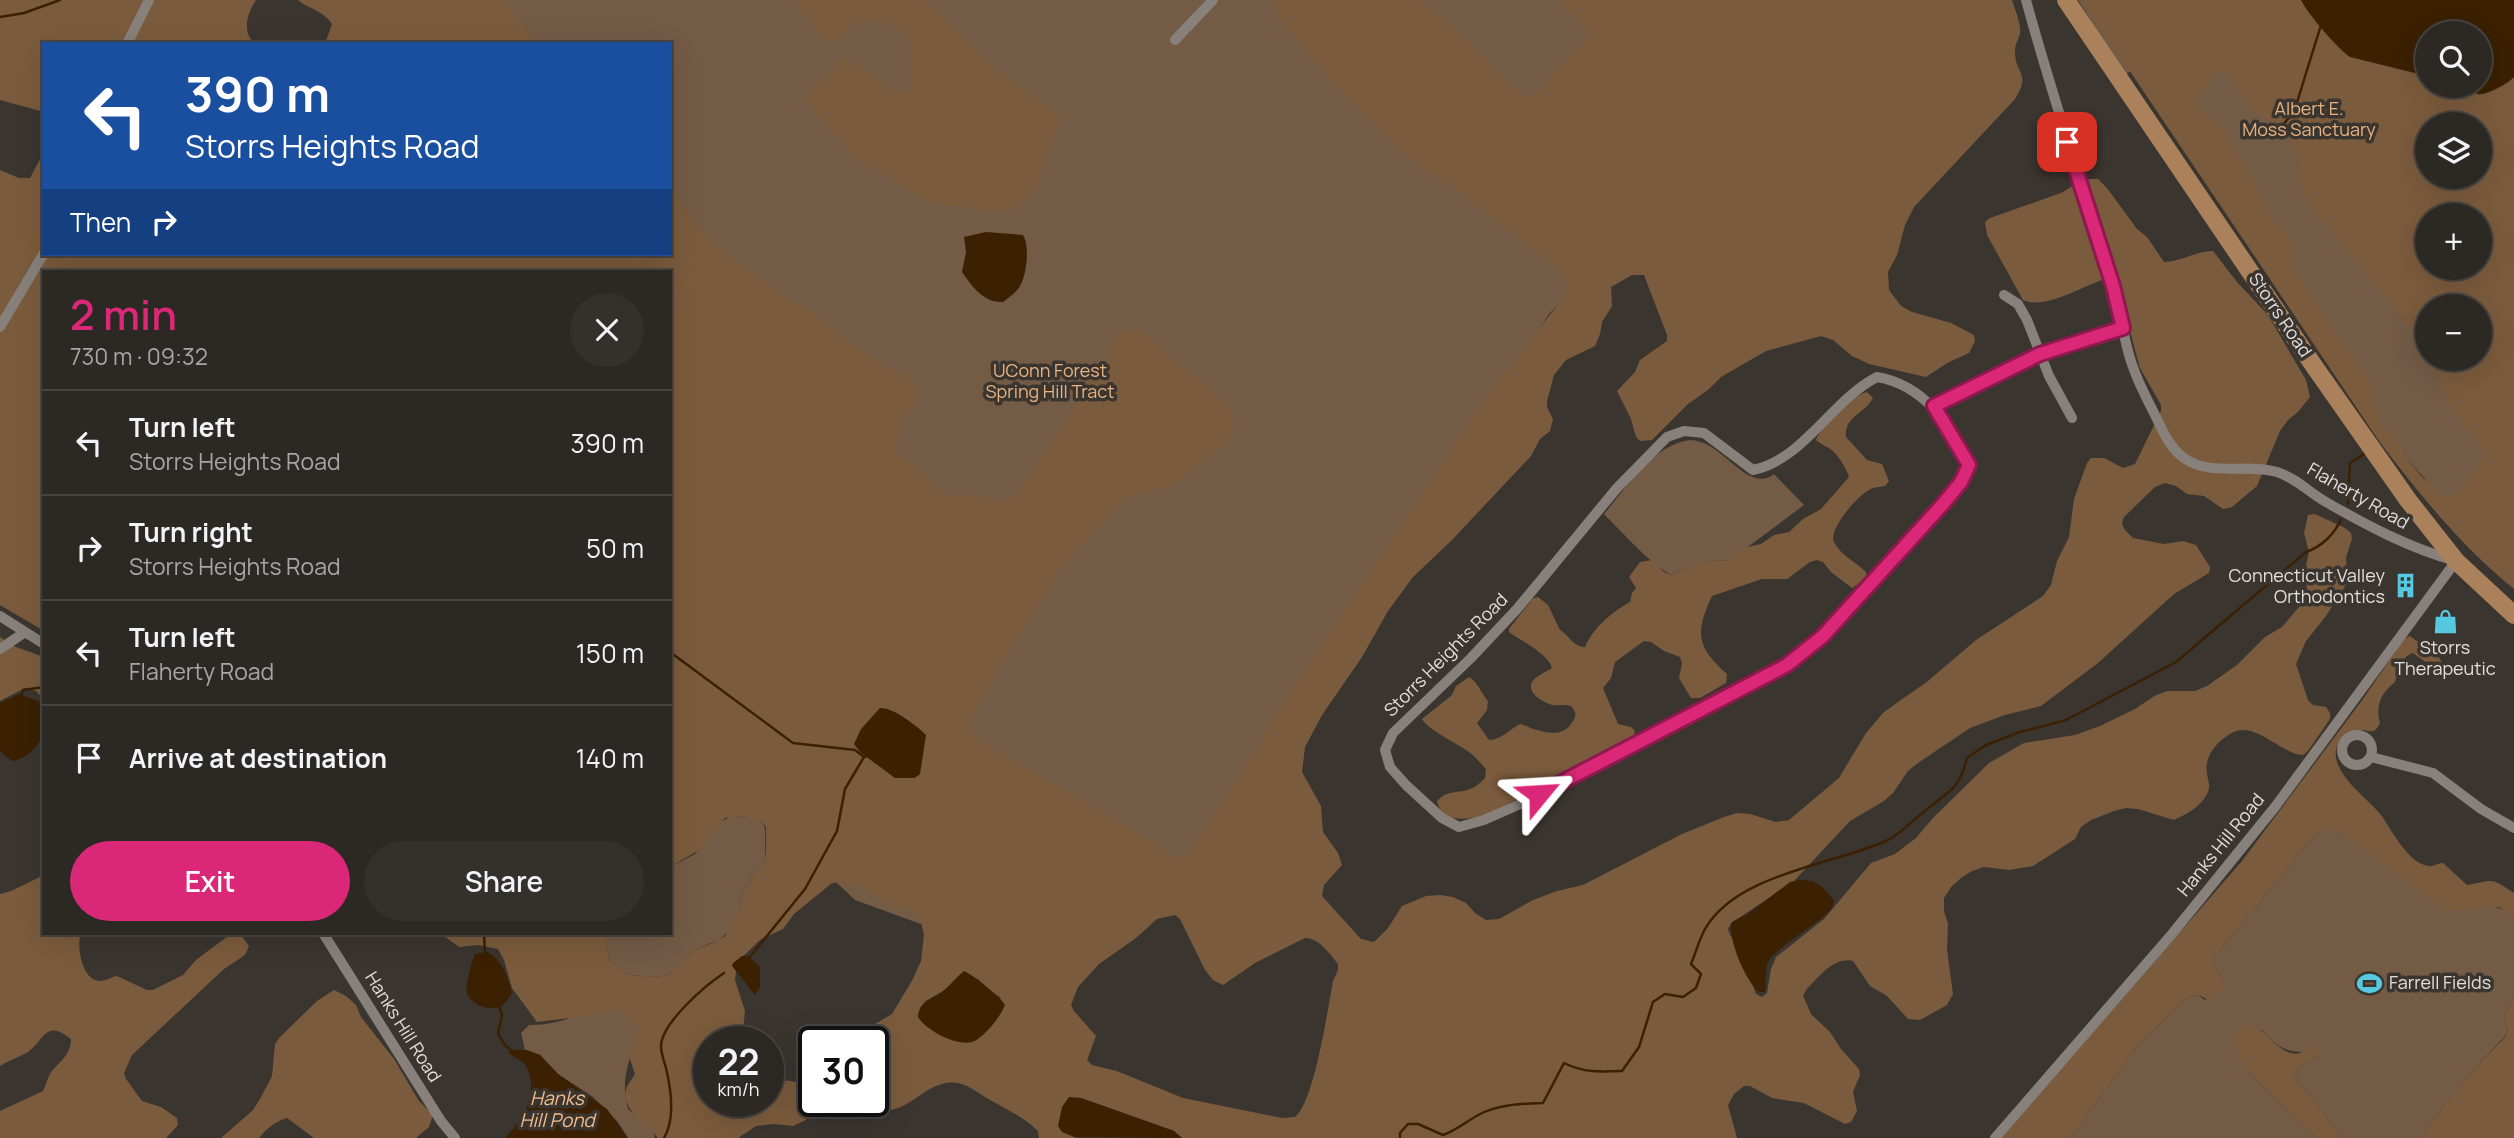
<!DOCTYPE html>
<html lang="en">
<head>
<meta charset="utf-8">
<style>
	body { margin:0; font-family:Manrope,sans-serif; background:#34302c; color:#f1f3f6; height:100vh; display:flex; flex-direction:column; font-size:26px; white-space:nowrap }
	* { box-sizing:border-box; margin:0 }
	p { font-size:23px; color:#a6a6a6 }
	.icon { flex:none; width:38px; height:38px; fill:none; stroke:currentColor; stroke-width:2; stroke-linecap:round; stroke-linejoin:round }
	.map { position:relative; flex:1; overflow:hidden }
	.side { position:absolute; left:42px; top:270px; width:630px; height:665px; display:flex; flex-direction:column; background:#2c2824; border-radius:0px; box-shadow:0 7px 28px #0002,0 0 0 2px #484441 }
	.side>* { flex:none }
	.guide { position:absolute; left:42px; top:42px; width:630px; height:214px; border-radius:0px; box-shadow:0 7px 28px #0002,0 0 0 2px #484441; background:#1a4fa0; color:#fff; overflow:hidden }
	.controls { position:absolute; left:2415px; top:21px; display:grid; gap:14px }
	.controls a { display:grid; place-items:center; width:77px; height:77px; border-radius:50%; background:#2c2824; box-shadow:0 7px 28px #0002,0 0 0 2px #484441; font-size:35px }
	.speed { position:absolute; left:693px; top:1026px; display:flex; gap:14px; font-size:35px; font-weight:700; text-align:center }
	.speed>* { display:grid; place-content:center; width:91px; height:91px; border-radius:50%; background:#2c2824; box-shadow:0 7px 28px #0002,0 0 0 2px #484441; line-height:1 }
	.speed small { font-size:18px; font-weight:400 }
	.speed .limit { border:4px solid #111; border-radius:10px; background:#fff; color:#111 }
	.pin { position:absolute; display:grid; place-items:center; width:60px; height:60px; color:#fff; margin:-30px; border-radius:14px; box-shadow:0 4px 10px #0006 }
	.me { position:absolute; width:77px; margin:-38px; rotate:63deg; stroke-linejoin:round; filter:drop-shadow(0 0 5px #0008) }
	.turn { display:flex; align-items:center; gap:24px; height:147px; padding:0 28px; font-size:32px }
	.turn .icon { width:91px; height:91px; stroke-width:2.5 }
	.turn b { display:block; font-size:49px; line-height:60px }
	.then { display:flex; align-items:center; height:66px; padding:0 28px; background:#0003; gap:14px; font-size:26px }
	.round { display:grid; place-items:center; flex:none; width:74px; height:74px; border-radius:37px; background:#34302c }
	.overview { display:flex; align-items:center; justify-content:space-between; height:119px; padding:0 28px }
	h1 { font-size:42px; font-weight:600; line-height:52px; color:#db2777 }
	.action { display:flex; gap:14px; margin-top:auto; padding:14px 28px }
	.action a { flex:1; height:80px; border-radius:42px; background:#db2777; color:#fff; font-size:28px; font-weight:600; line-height:80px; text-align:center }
	.action a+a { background:#34302c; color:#f1f3f6 }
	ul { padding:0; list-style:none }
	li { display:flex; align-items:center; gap:21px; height:105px; padding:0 28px; border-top:2px solid #484441 }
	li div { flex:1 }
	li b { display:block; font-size:26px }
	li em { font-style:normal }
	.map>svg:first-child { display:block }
	.green { fill:#735b46; fill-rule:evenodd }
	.forest { fill:#7b5b3d; fill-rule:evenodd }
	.water { fill:#3b2002 }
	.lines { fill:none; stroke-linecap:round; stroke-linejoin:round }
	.stream { stroke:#3b2002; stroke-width:2.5 }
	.minor { stroke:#87807b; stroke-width:10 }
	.primary { stroke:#aa815a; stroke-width:18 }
	.route-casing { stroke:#8e194d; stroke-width:18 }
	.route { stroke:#db2777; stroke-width:12 }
	.labels { text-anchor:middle; stroke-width:7; stroke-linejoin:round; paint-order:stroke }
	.park-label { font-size:18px; fill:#e8b281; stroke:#3b3530 }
	.street-label { font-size:18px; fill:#e2dedb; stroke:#3b3530 }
	.poi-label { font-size:18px; fill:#e2dedb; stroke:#3b3530; text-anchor:end }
	.water-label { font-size:19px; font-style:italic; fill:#f2bc8a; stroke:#3b3530 }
</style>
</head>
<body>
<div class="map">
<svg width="2514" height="1138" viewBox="0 0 2514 1138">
	<rect width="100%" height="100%" fill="#3b3530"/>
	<path class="green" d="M376 0H1665L1730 128 1549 314 1234 794 1156 894 1044 969 855 900 820 867 670 271V44H402Z
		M2078 0H2514V581L2404 455 2373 424 2132 70 2125 75ZM2427 33H2480V86H2427ZM2427 124H2480V177H2427ZM2427 215H2480V268H2427ZM2427 306H2480V359H2427Z
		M1690 440C1723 440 1747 495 1774 474L1804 505 1729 561 1712 560 1687 567 1672 575C1652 566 1621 531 1604 514 1627 487 1652 445 1690 440Z
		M732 816C776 816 762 828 766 858L743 892 739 911 729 931 719 940 694 950 668 975 655 977 631 975 625 973 609 960 605 933H670V867L695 854 720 822Z
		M2327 828H2333L2487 907C2500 907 2505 909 2514 918V997L2504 1017 2508 1029 2506 1035 2473 1070 2419 1138H2343L2293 1075 2302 1064 2319 1055C2288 1049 2286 1056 2262 1030L2244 1065 2254 1078 2317 1138H2071L2137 1046 2188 997 2198 995 2205 1000 2224 981 2213 965 2215 956 2313 837Z
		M604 999 641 1022C633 1056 619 1073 628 1109L651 1127 655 1138H628L618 1122 593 1097 558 1074 540 1055 525 1050 521 1033 529 1025C558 1025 581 1016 604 999Z"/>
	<path class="forest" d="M0 0H256C247 13 241 34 256 44H44V112L0 100Z
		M298 0H505L536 44H325L332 24C324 11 309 9 298 0Z
		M796 0H924L945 18 999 72 1055 112 1060 123 1054 135 1034 194 1009 212H983L972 207 940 205 922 198 868 165 852 155 840 139 821 122 813 108 805 100V93L832 73 838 62 844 59 857 64 895 93 908 92 912 80 908 36C884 20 887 19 857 21L839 39 827 41 817 34 816 28 803 14Z
		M1269 0H1418L1456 29 1511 85 1526 97 1539 92 1550 74 1582 45 1588 33 1585 28 1559 0H2012C2015 10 2021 23 2020 33 2019 39 2015 44 2015 50 2014 74 2032 72 2015 99L1914 207 1905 225 1897 255 1888 272 1889 290 1901 306 1912 312 1951 323 1974 335 1975 341 1969 353 1947 363 1926 377 1869 364 1852 356 1833 340 1821 336 1766 351 1721 377 1708 390 1688 404 1652 440 1640 441 1636 437 1631 419 1617 391 1635 372 1640 360 1667 341V335L1644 275H1632L1611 287 1612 306 1602 322 1600 334 1595 346 1566 360 1554 375 1547 401V407L1553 419 1550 431 1540 439 1531 456 1452 540 1413 577 1388 611 1362 657 1322 715 1305 747 1302 772 1321 806 1323 832 1338 853 1342 865 1324 885 1322 896 1361 939 1374 942 1388 928 1402 906 1426 896 1440 895 1453 897 1466 903 1475 913 1486 920 1499 919 1533 900 1557 891 1583 885 1682 834 1724 817 1737 813 1750 814 1776 822 1789 820 1839 778 1866 733 1884 712 1928 681 1976 640 2043 596 2051 585 2057 561 2069 537 2074 499 2087 463 2091 458H2104L2123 468 2135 464 2161 411V405L2140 368 2123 305 2107 284 2102 280C2081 287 2044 310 2023 300L1987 235 1985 222 1990 218 2061 193 2085 179H2098L2107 188 2137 229 2147 237 2164 262C2180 262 2199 250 2213 251L2237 282 2268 315 2306 380 2310 397 2298 412 2288 420 2280 431 2257 486 2232 507 2223 509 2204 496 2187 494 2176 486 2165 483 2155 487 2124 517 2122 523 2124 529 2133 538 2164 544 2183 541 2196 545 2210 567 2209 573 2174 594 2098 663 2041 706 2005 715 1970 728 1918 763 1908 771 1893 793 1884 801 1850 821 1792 883 1731 923 1728 929 1730 935 1738 946 1756 994 1762 997 1767 993 1771 969 1776 957 1824 919 1871 863 1895 854 1916 838 1932 819 1989 763 2024 743 2075 735 2100 726 2135 709 2156 695 2168 691H2195L2207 686 2237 665 2265 637 2282 627 2299 607 2307 589 2305 570 2309 552 2304 533 2308 515 2315 514 2345 528 2351 533 2352 539 2346 557 2347 583 2326 616 2306 641 2296 664 2308 700 2313 705 2326 707 2330 713V719L2308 751 2303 755C2282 755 2253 718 2230 734 2216 742 2204 757 2207 773 2207 778 2210 784 2209 788 2206 804 2187 814 2174 820L2138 809 2126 808 2114 811 2091 820 2081 827 2075 839 2033 866 2009 870 1984 867 1972 871 1961 878 1951 887 1944 898V911L1948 924 1947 950 1953 994 1947 1005 1920 1020 1908 1019 1887 996 1870 986 1853 961C1834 956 1818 978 1806 990L1803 996 1811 1014 1830 1032 1841 1049 1859 1069 1860 1075 1853 1092 1857 1111 1851 1122 1845 1124 1804 1103 1772 1098 1750 1086H1744L1734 1094 1728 1105 1737 1138H1182L1174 1131 1081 1098 1074 1137 1079 1138H1039L1038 1131C1024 1117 1009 1111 992 1101 975 1092 963 1078 942 1084 924 1088 907 1110 888 1110 881 1110 874 1103 868 1101H873V1041H855L875 1024 892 1014 913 979 921 961 924 935 921 922 914 912 884 901 868 890 844 882 832 883 794 914 783 929 760 940 737 962 735 980 745 1011 742 1041H709V1101H768V1078L804 1083 814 1078V1101H832L804 1121 793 1126 774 1124 756 1126 738 1138H658C647 1126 621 1109 626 1090 627 1085 632 1079 635 1074L629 1056 637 1032V1026L624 1013 611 1010 586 1016 537 1022 512 988 504 960 498 949 478 945 459 947 440 933H605L609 960 625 973 631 975 655 977 668 975 694 950 713 943 725 936 739 911 743 892 766 858V827L762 822 744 816 725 818 699 850 670 867V271H44V631L0 605V170L19 178H30L44 152V254H670V189L706 235 726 254 783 295 817 315 848 342 887 367 906 375 915 386 917 398 915 404 903 419 899 431 897 451 899 457 916 466 935 487 946 495H979L998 502 1005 501 1016 493 1105 364 1111 345 1119 335 1130 329 1143 330 1172 360 1195 375 1229 409 1233 414 1235 426 1225 445 1209 455 1175 485 1125 498 1060 569 978 703 970 727 976 738 987 745 1154 842 1170 855 1183 858 1204 831 1300 677 1476 410 1559 303 1568 286 1562 274 1553 264 1448 184 1420 167 1406 155 1331 82 1286 28ZM880 708 898 713 926 735 920 774 895 778 860 752 861 729ZM1175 915 1180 919 1205 970 1213 980 1223 985 1255 963 1305 938C1319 938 1330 954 1338 964V970L1333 981C1328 1008 1314 1103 1295 1117L1282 1118 1183 1098 1117 1071 1092 1065 1087 1060 1096 1036 1074 1011 1071 1005 1078 987 1099 964 1136 938 1157 919ZM978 979 989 991 1000 997 1002 1011 988 1030 924 1002 943 991Z
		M2082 0H2301C2304 7 2338 49 2342 51 2364 63 2402 72 2427 76V86H2462L2479 95 2485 94 2507 84 2514 77V589C2462 547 2419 494 2379 441ZM2223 71 2226 72 2252 111 2271 122 2287 137 2297 153 2299 184 2311 207 2415 334 2427 356V306H2480V359H2429L2450 406 2483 452V459L2460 490 2448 496 2442 495 2422 477 2405 456 2395 439 2381 424 2376 412 2370 379 2342 343 2293 267 2291 261 2293 248 2285 230 2270 216 2264 198 2237 154 2229 135 2218 123 2197 106 2196 100 2205 91 2210 80ZM2427 124H2480V177H2427ZM2427 215H2480V268H2427Z
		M1867 392 1873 398C1865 414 1844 416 1846 437L1867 460 1882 464 1889 481 1885 486C1880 487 1873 487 1869 490 1857 496 1828 530 1834 542 1841 556 1856 562 1866 572V579L1852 588 1831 572 1823 562 1817 560 1810 562 1787 579H1762L1712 596C1695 633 1696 646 1727 674L1726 683 1700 698H1691L1679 678 1682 663 1680 657 1664 651 1651 642 1644 641 1615 662 1611 678 1603 688 1618 724 1631 727 1635 731 1633 737 1588 765 1483 816C1465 820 1442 823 1437 801 1448 789 1459 794 1470 789 1476 787 1481 782 1485 778L1486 769C1480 763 1475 756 1469 752 1458 744 1427 729 1422 719L1452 695 1456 686 1469 677C1478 682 1481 693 1488 701L1487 710 1477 723 1489 740C1502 740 1510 728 1521 724 1537 731 1563 741 1573 721 1577 714 1576 712 1571 706 1564 704 1560 706 1553 705 1544 703 1526 693 1532 682 1536 676 1546 672 1552 668 1548 653 1521 641 1509 632V629L1533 598 1538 597 1548 605 1560 630C1569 635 1573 647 1585 647 1593 628 1612 612 1630 602L1632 593 1636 588 1629 577 1640 562 1653 560 1664 572 1672 575 1693 564 1712 560 1729 561 1743 548 1761 544 1774 535 1789 532 1803 519 1821 509 1849 477C1847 469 1840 459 1835 453 1830 447 1821 445 1816 440 1821 427 1854 394 1867 392Z
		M2410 636C2422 646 2437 649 2443 665L2435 669 2413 653C2400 657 2399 671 2395 682 2381 693 2375 706 2380 723 2378 726 2377 730 2373 731 2370 732 2366 730 2363 730 2353 730 2340 736 2337 746 2328 772 2368 798 2381 815 2391 829 2408 863 2428 866 2433 867 2438 863 2443 863L2467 885C2496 880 2489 877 2514 893V918L2499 907 2459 911 2444 909 2344 834C2330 826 2326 829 2313 837L2215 956 2213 965 2224 981V987L2209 1000 2198 995 2188 997 2137 1046 2071 1138H2001L2242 861 2363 699 2404 639Z
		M0 637 16 647 44 657V700L36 691 25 688 0 701Z
		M44 875V933H81C76 946 82 981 100 981 106 981 111 977 117 976L147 990H153L183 975 196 960 232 933 241 935 249 946 245 955 224 969 132 1055 124 1073 126 1079 142 1101 161 1107 177 1118 178 1125 166 1138H0V1111L43 1091C46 1085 47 1079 50 1074 58 1062 71 1056 71 1039 44 1017 44 1043 26 1053 17 1058 8 1061 0 1066V894L11 891Z
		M334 990 346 996 356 1005 361 1017 394 1059 419 1101 433 1115 429 1127 416 1138H314L287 1118C276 1121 266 1129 259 1138H221L253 1110 260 1099 272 1076 275 1044 279 1038 317 1001Z
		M2514 997V1138H2419L2473 1070 2506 1036 2508 1029 2504 1017Z
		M2247 1024C2270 1026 2283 1070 2311 1047L2315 1046 2321 1053 2319 1055 2302 1064 2293 1075 2343 1138H2317L2254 1078 2244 1065 2231 1040Z"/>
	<path class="water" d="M2301 0H2514V77C2509 83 2486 96 2478 94 2472 93 2467 88 2462 86H2480V33H2427V76L2350 57C2338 49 2307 13 2301 0Z
		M986 232 1023 235C1030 246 1027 274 1020 286 1017 292 1008 298 1003 302 983 303 972 286 962 272L966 252 964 237Z
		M19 694 38 701 44 708C44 715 45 724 44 731 41 745 25 760 12 761L0 751V703Z
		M880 708C893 707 917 726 926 735L920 774 915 778H895L860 752 854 744 861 729Z
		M1799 880C1818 880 1823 886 1834 901L1832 908C1819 925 1771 949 1767 965 1765 974 1766 983 1765 992H1759C1746 982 1727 938 1732 922L1748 914 1790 882Z
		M487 952C502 959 508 977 512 993 509 997 506 1003 501 1006 490 1012 471 1005 467 993 465 987 472 960 475 954Z
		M742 956H748L760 967V987L755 995 732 966 733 963Z
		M964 971C972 974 1002 998 1005 1005 1001 1016 983 1039 972 1042 955 1046 926 1030 918 1017 919 1001 931 1000 942 992 950 986 956 977 964 971Z
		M512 1050H527L540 1055 558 1074 607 1109 628 1138H505C524 1120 540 1092 526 1066 522 1059 514 1058 508 1052Z
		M1069 1097 1081 1098 1174 1131 1182 1138 1074 1137 1062 1132 1058 1126 1062 1107Z"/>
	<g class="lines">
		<path class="stream" d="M0 17 24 13 60 0
			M2279 129 2294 112 2321 25
			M2348 504 2350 463 2365 453
			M670 652 793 743 855 750 864 757
			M22 694 23 690 44 687
			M484 933 485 953
			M749 958 805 889 837 831 845 789 864 757 867 756
			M499 1006 502 1015 498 1034 505 1045 513 1052
			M664 1138C676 1118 671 1089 666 1068 664 1061 661 1053 661 1046 662 1022 706 985 724 973
			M1400 1138V1133L1408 1124H1418L1443 1135C1457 1130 1468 1120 1482 1113 1501 1104 1522 1104 1543 1103L1564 1063C1584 1073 1601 1072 1622 1071L1639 1047 1653 1002 1665 994 1683 997 1696 988 1701 974 1691 964C1696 952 1699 940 1705 929 1737 873 1834 865 1888 840 1902 833 1914 819 1926 810 1950 790 1959 790 1967 758L1986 745 2017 733 2066 720 2176 662 2306 552C2321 547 2335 534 2341 519"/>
		<path class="minor" d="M1175 40 1213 0
			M127 44 149 0
			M2004 295 2018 304 2027 320 2049 376 2072 418
			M0 327 44 253
			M1877 377C1924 385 1950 424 1969 465L1961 482 1943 504 1823 636 1787 665 1518 805 1484 820 1459 827 1442 818 1406 785 1390 767 1385 750 1393 733 1471 658 1517 609 1617 488 1667 437 1684 431 1704 433 1753 470C1803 460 1832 400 1877 377Z
			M1934 406 2040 354 2123 328
			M0 616 44 644
			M0 649 25 632
			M2342 750a15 15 0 1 1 30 0a15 15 0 1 1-30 0Z
			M2371 757 2433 773 2481 809 2514 828
			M323 933 441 1121 455 1138
			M1995 1138 2172 934 2275 807 2456 561C2409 548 2368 526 2326 502 2308 492 2298 479 2277 472 2248 463 2210 477 2184 458 2171 449 2163 432 2157 419 2146 397 2134 375 2128 351 2122 329 2119 306 2112 284 2084 189 2052 96 2026 0"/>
		<path class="primary" d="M2066 0 2314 366 2408 500 2456 561 2514 615"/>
	</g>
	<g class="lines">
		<defs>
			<path id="route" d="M1539 794 1787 665 1823 636 1943 504 1961 482 1969 465 1934 406 2040 354 2123 328 2113 286 2067 142"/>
		</defs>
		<use href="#route" class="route-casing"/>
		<use href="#route" class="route"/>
	</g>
	<defs>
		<symbol id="building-bare" viewBox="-9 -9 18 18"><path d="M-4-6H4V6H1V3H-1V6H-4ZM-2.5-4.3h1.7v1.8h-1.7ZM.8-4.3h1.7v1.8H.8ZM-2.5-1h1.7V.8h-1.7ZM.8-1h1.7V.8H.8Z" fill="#56c9e1" stroke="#3b3530" stroke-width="2.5" paint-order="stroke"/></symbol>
		<symbol id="shop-bare" viewBox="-9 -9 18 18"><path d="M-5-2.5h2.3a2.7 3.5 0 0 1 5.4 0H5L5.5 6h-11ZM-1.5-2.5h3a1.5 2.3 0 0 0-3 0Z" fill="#56c9e1" stroke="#3b3530" stroke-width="2.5" paint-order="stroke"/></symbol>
		<symbol id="stadium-bare" viewBox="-9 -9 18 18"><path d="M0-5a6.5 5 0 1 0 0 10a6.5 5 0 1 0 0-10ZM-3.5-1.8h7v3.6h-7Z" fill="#56c9e1" stroke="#3b3530" stroke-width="2.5" paint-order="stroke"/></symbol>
	</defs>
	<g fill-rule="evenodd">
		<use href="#building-bare" x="2388" y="568" width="35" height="35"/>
		<use href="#shop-bare" x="2428" y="604" width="35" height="35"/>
		<use href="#stadium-bare" x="2352" y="966" width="35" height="35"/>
	</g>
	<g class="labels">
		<g class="park-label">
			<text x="2309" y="115">Albert E.<tspan x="2309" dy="21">Moss Sanctuary</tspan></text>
			<text x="1050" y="377">UConn Forest<tspan x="1050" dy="21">Spring Hill Tract</tspan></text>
		</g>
		<g class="street-label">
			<text transform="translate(2280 315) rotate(56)" y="6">Storrs Road</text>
			<text transform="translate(2358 496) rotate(30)" y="6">Flaherty Road</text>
			<text transform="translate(1446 655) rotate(-45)" y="6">Storrs Heights Road</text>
			<text transform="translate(2221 845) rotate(-51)" y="6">Hanks Hill Road</text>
			<text transform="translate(403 1027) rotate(58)" y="6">Hanks Hill Road</text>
		</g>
		<g class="poi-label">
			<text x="2385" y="582">Connecticut Valley<tspan x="2385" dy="21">Orthodontics</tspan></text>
			<text x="2445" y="654" text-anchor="middle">Storrs<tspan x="2445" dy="21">Therapeutic</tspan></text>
			<text x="2389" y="989" text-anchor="start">Farrell Fields</text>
		</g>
		<g class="water-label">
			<text x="557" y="1105">Hanks<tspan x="557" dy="22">Hill Pond</tspan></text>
		</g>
	</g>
</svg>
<div class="controls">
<a><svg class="icon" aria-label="search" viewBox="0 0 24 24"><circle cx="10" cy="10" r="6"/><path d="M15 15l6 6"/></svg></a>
<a><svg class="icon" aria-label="layers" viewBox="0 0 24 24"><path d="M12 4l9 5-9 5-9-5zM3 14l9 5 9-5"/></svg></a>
<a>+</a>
<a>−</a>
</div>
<div class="speed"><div>22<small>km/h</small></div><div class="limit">30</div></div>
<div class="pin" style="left:2067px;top:142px;background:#d93025"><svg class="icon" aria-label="arrive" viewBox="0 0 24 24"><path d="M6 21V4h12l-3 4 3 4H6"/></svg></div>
<svg class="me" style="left:1539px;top:794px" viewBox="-20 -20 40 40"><path d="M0-17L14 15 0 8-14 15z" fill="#db2777" stroke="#fff" stroke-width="4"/></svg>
<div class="guide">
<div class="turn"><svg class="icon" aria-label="left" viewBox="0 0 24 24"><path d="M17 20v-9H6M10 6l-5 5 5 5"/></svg><div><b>390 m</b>Storrs Heights Road</div></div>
<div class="then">Then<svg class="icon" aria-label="right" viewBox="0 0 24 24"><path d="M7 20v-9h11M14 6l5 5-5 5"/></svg></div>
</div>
<section class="side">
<div class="overview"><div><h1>2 min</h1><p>730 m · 09:32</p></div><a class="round"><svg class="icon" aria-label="close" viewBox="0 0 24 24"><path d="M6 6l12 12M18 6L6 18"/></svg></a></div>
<ul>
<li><svg class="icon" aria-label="left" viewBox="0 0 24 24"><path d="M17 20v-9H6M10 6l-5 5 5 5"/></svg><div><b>Turn left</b><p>Storrs Heights Road</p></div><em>390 m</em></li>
<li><svg class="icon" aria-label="right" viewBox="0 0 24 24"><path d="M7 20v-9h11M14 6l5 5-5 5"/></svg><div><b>Turn right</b><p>Storrs Heights Road</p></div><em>50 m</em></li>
<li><svg class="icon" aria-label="left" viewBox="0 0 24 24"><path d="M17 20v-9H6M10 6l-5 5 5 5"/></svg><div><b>Turn left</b><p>Flaherty Road</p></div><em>150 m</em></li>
<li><svg class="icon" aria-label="arrive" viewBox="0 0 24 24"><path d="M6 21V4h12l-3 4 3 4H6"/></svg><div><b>Arrive at destination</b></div><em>140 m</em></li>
</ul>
<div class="action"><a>Exit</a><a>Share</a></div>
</section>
</div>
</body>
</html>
